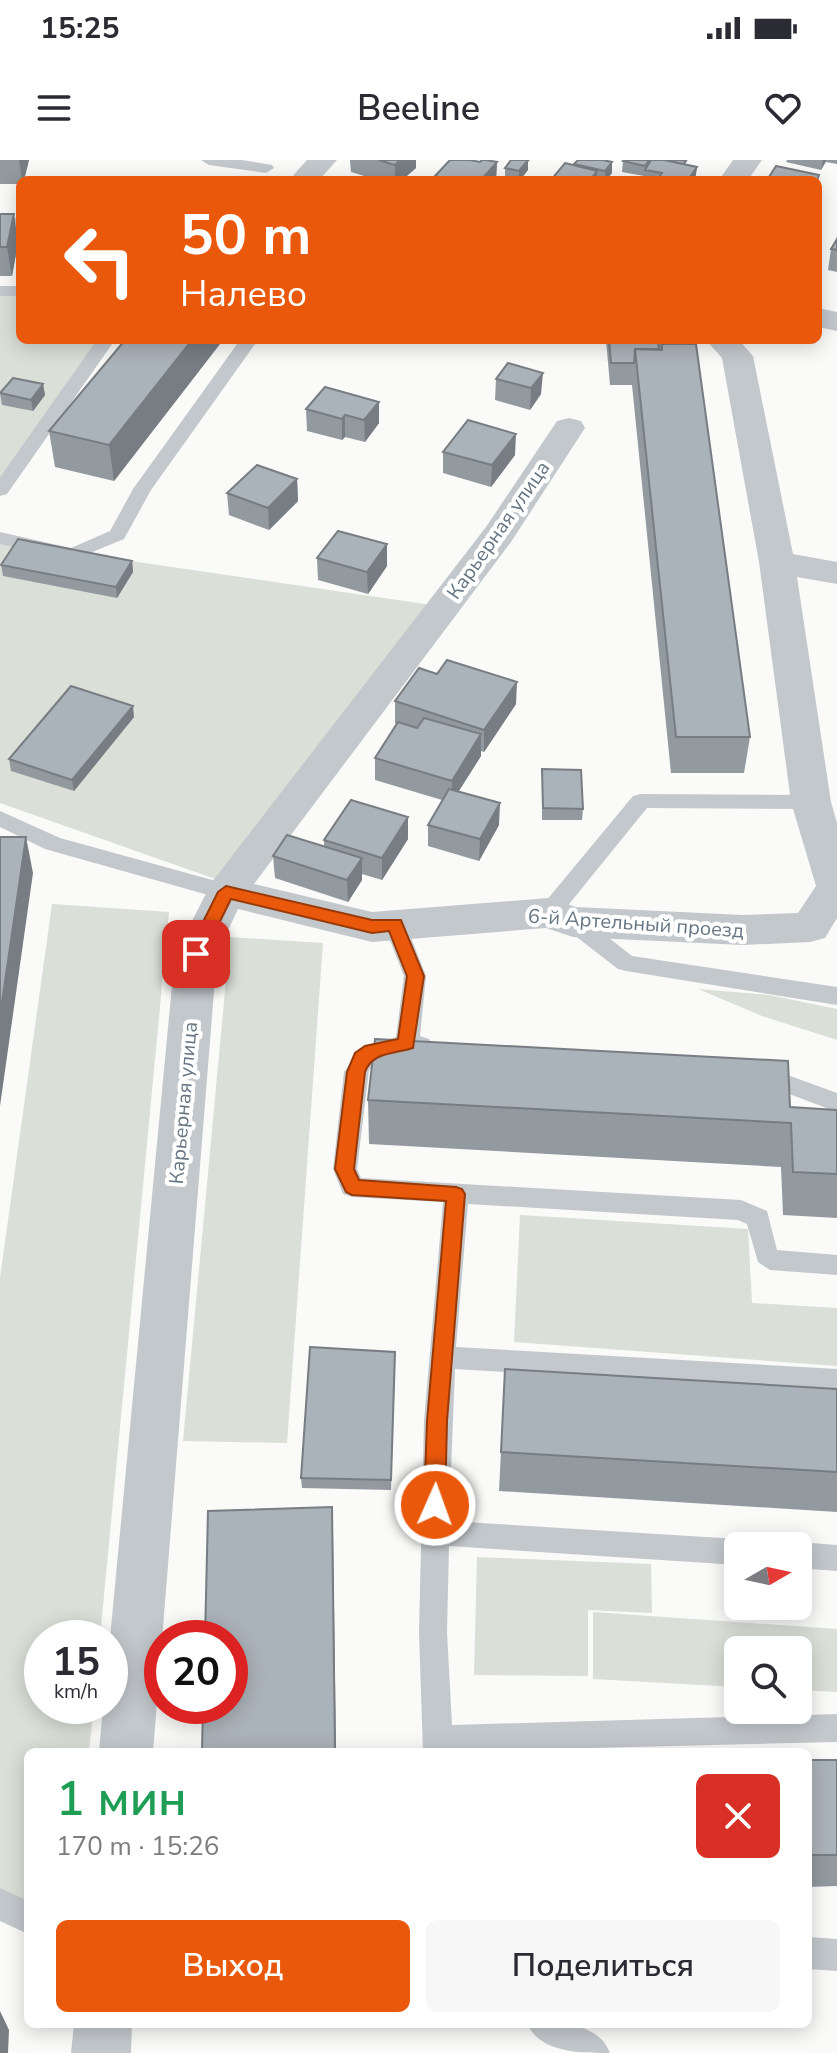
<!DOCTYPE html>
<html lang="ru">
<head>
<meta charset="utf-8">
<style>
	body { margin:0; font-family:"Nunito Sans",sans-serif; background:#f7f7f7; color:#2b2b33; height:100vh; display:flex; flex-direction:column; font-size:30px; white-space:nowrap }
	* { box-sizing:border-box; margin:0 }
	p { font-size:26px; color:#7c7c81 }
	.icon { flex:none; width:44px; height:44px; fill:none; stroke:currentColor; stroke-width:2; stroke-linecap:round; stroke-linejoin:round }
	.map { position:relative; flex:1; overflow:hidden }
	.drawer { position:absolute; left:24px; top:1588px; width:788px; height:280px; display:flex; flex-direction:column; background:#fff; border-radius:12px; box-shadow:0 4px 20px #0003 }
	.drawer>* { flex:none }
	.top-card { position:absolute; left:16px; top:16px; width:806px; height:168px; border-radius:12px; box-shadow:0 4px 20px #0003; background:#ea580c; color:#fff; overflow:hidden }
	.needle { width:52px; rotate:81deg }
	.fabs { position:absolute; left:724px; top:1372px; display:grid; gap:16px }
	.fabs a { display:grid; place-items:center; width:88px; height:88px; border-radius:12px; background:#fff; box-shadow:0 4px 20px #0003; font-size:40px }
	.speed { position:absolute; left:24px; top:1460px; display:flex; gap:16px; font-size:40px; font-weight:700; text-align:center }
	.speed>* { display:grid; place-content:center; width:104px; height:104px; border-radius:50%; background:#fff; box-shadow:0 4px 20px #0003; line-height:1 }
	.speed small { font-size:20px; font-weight:400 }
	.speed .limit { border:12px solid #d22; background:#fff; color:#111 }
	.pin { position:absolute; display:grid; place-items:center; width:68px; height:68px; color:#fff; margin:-34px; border-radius:16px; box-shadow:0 4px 12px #0006 }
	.me { position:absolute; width:88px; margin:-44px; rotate:2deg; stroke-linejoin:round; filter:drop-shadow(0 0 6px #0008) }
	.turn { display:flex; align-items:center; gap:28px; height:168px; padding:0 32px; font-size:36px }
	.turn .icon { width:104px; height:104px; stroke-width:2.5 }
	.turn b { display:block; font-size:56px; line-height:68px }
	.round { display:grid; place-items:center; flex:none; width:84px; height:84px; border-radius:12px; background:#f7f7f7 }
	.summary { display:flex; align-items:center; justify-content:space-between; height:136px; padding:0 32px }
	h1 { font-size:48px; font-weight:600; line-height:60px; color:#1e9e55 }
	.action { display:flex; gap:16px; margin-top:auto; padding:16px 32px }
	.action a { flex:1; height:92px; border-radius:12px; background:#ea580c; color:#fff; font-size:32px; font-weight:600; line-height:92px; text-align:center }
	.action a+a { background:#f7f7f7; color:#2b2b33 }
	.status { display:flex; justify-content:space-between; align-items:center; height:56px; padding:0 40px; background:#fff; direction:ltr }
	.status svg { height:22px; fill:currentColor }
	header { display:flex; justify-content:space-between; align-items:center; height:104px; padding:0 32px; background:#fff; font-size:36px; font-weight:600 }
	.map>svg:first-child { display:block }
	.green { fill:#dadfd7 }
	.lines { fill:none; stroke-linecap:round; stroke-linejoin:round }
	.lane { fill:#c3c8cc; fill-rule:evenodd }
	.street { fill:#c3c8cc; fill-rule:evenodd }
	.wall { fill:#929a9f }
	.shaded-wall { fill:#777d82 }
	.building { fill:#aab3b9; stroke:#777d82; stroke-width:2 }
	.route { fill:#ea580c; stroke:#983908; stroke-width:2 }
	.labels { text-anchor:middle; stroke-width:8; stroke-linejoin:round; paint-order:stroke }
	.street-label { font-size:20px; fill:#657683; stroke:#fff }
</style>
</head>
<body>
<div class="status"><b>15:25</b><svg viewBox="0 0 49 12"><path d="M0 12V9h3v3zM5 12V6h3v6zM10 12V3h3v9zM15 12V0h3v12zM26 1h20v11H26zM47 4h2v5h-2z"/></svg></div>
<header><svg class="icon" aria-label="menu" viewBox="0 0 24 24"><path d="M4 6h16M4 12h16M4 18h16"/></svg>Beeline<svg class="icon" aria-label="heart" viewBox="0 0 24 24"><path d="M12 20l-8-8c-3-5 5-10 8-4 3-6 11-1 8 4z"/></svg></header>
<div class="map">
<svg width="837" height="1893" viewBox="0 0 837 1893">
	<rect width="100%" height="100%" fill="#fafaf8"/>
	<path class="green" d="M0 135H20V180H98L0 317Z
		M0 382 432 445 221 721 0 643Z
		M52 744 169 752 100 1478H42V1546H94L89 1592H28V1748L0 1735V1118Z
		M230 777 323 783 287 1283 183 1281Z
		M698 829 769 835 837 849V880L762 856Z
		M520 1055 748 1069 752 1143 837 1148V1206L514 1182Z
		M477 1397 651 1404 652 1453 588 1450V1516L474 1515Z
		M593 1452 837 1469V1532L798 1530V1490H738V1527L593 1519Z"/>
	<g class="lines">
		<path class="lane" d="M201 0H242L272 5 274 8 266 13 209 5Z
			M0 57 20 58V68L0 67Z
			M0 126H20V136H0Z
			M97 180H115L7 334 0 336V317Z
			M240 180H258L151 330 124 379 73 400 0 384V372L71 388 110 371 133 329Z
			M641 634 811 635 819 637 822 642 819 647 811 649 647 648 557 759H541L538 753 541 747 633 636Z
			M0 651 60 678 234 726 237 732 234 738 226 740 45 689 0 667Z
			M573 754 581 756 632 796 837 827V845L626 811 618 809 565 768 562 762 565 756Z
			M395 757 403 759 406 765 426 816 420 876 429 879 433 885 429 891C407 898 386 889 369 910L357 1009 361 1018 741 1040 767 1051 777 1090 837 1095V1115L770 1110 758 1102 747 1064 738 1060 468 1044 456 1187 837 1209V1231L455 1209 449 1361 738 1379 749 1386H738V1405L449 1386 447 1472 452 1565 837 1554V1582L423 1592 419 1472 424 1261 443 1042 352 1037 343 1034 333 1009 344 912 361 888 396 877 404 816 384 765 387 759Z
			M760 905 837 933V952L752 920 748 914 752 908Z
			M798 1382 837 1385V1411L798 1408V1386H788Z
			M0 1728 28 1741V1774L0 1761Z
			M808 1777 837 1779V1811L808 1809Z
			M527 1864C557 1864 597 1860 610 1893 580 1893 541 1893 527 1864Z"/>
		<path class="street" d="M307 0H337L319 20H289Z
			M733 0H762L748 20H719Z
			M818 148 837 152V171L818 167Z
			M706 180H739L753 196 793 394 837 402V424L797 417 831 642 837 663V758L825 778 810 782 743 785 573 777 546 768 372 782 238 749 217 794 153 1592H99L103 1546H110V1478L175 794 212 722 486 367 557 261 569 258 581 261 585 268 511 382 254 724 372 752 549 738 576 747 743 755 798 753 816 726 791 642 759 402 722 198Z
			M74 1864H132L131 1893H71Z"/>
	</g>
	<path class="wall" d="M0 0H29L24 20H20V24H0Z
		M350 0H416V8L402 20H377L351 12Z
		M649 0V4H686L697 7 695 20H644V16L622 12 623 1Z
		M787 0H837V4L826 2 821 10 786 2Z
		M480 2H497L496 20H435V16Z
		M528 2V10L520 20 505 19V8Z
		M612 2V13L606 20H551L574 6Z
		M0 54 18 83 12 116H0Z
		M837 79V112L828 110 831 89Z
		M125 180H223L114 321 55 307 49 271Z
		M606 180H678L750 577 744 613H671L632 225H610Z
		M508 203 541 234 530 250 495 240 496 219Z
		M43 224 45 235 33 251 2 245 0 233Z
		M379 242V263L365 282 345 277 342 280 307 271 306 249Z
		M443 292 515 295 491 327 443 313Z
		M297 319 298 341 269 370 229 355 227 333Z
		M317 398 387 406 368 434 318 420Z
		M132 401 133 412 117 438 3 416 1 405Z
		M395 541 516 544 484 592 481 591V596L459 631 499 665 479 701 428 686V665L442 640 375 620V598L397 564 395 563Z
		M134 557 74 631 11 611 9 599Z
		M542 609 583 649 582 660H542Z
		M408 679 382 720 362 714V720L348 742 275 718 273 696 324 686V680Z
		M368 940 790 947 837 950V1058L783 1055 781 1007 369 984Z
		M395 1202 391 1330 302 1328 301 1318Z
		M505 1209 837 1229V1352L499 1331Z
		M808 1600H837V1726L808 1727Z"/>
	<path class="shaded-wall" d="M19 0H29L24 20H22Z
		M400 0H416V8L402 20H395V5Z
		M528 0H530L528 2V10L520 20H519V11Z
		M823 0H826L821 10Z
		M497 2 496 20H481Z
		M612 2V13L606 20H605V11Z
		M697 7 695 20H688Z
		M597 11V20H590Z
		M14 54 18 83 12 116 7 87Z
		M192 180H223L114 321 109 285Z
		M543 213 541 234 530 250 531 228Z
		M43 224 45 235 33 251 31 240Z
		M379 242V263L365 282 364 260Z
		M345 255V277L342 280V259Z
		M516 274 515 295 491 327 492 305Z
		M297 319 298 341 269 370 268 348Z
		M387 384V406L368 434 367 412Z
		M132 401 133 412 117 438 116 427Z
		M517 522 516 544 484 592V570Z
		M133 546 134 557 74 631 72 620Z
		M481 574V596L451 643 452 621Z
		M500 643 499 665 479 701 480 679Z
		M408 657V679L382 720V698Z
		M26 677 33 713 0 946V856Z
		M362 698V720L348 742 347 720Z
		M332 1347 333 1373 336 1592H335Z
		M0 1851 9 1870 8 1893H0Z"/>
	<path class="building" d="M379 0H400L395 5Z
		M450 0H470L480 2 482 0H486L497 2 481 20H451L435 16Z
		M511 0H528L519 11 505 8Z
		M578 0H603L612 2 605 11 574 4Z
		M624 0H649L645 6 623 1Z
		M651 0H664L697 7 688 20H657L662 13 645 10Z
		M664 0H680L686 1 684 4Z
		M565 3 597 11 590 20H551Z
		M776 6 819 15 817 20H767Z
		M0 54H14L7 87H0Z
		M837 79V90L831 89Z
		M125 180H192L109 285 49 271Z
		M609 180H658L659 189H635L634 203H611Z
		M662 184H696L750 577H676L635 189 662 190Z
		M508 203 543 213 531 228 496 219Z
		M13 218 43 224 31 240 0 233Z
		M325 227 379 242 364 260 345 255 342 259 306 249Z
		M468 260 516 274 492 305 443 292Z
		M257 305 297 319 268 348 227 333Z
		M338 371 387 384 367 412 317 398Z
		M18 379 132 401 116 427 1 405Z
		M447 500 517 522 484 570 395 541 419 508 437 514Z
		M71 526 133 546 72 620 9 599Z
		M424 558 481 574 452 621 375 598 398 562 417 568Z
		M542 609 581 610 583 649 543 648Z
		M449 629 500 643 480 679 428 665Z
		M351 640 408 657 382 698 324 680Z
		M287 675 362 698 347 720 273 696Z
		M0 677H26L0 856Z
		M375 879 788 901 790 947 837 950V1014L793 1012 791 963 368 940Z
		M310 1187 395 1192 391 1320 301 1318Z
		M505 1209 837 1229V1312L501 1292Z
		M332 1347 335 1592H202L203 1546H230V1478H205L208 1351Z
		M808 1600H837V1695H808Z"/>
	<path class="route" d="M226 726 372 760H401L424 816 413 888C394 894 372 892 365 912L354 1009 359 1020 456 1027 462 1029 465 1034 447 1261 445 1345 442 1351 435 1354 427 1351 424 1345 427 1261 446 1041 352 1035 346 1032 335 1009 347 912 355 893 365 886 398 879 407 816 389 771 372 773 231 739 202 798H190L187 794 218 732Z"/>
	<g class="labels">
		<g class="street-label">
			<text transform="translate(498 370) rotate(-55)" y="7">Карьерная улица</text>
			<text transform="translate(636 763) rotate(4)" y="7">6-й Артельный проезд</text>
			<text transform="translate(183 943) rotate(-85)" y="7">Карьерная улица</text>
		</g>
	</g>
</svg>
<div class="fabs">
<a><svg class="needle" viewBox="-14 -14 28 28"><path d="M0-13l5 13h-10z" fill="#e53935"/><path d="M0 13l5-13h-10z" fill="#7c7c81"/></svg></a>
<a><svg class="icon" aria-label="search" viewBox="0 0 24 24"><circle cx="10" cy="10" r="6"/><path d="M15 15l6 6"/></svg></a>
</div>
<div class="speed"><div>15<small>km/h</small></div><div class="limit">20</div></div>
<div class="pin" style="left:196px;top:794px;background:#d93025"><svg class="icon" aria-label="arrive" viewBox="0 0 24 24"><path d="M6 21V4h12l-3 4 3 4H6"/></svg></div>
<svg class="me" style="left:435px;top:1345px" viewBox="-20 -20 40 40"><circle r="17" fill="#ea580c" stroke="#fff" stroke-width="3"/><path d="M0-11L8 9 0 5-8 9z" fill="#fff"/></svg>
<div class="top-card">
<div class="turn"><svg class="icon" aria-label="left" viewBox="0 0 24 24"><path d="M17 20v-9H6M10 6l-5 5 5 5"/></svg><div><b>50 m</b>Налево</div></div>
</div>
<section class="drawer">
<div class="summary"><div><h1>1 мин</h1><p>170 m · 15:26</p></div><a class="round" style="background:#d93025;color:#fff"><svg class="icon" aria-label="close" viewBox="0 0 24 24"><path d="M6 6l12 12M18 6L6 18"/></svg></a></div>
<div class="action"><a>Выход</a><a>Поделиться</a></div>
</section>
</div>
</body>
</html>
